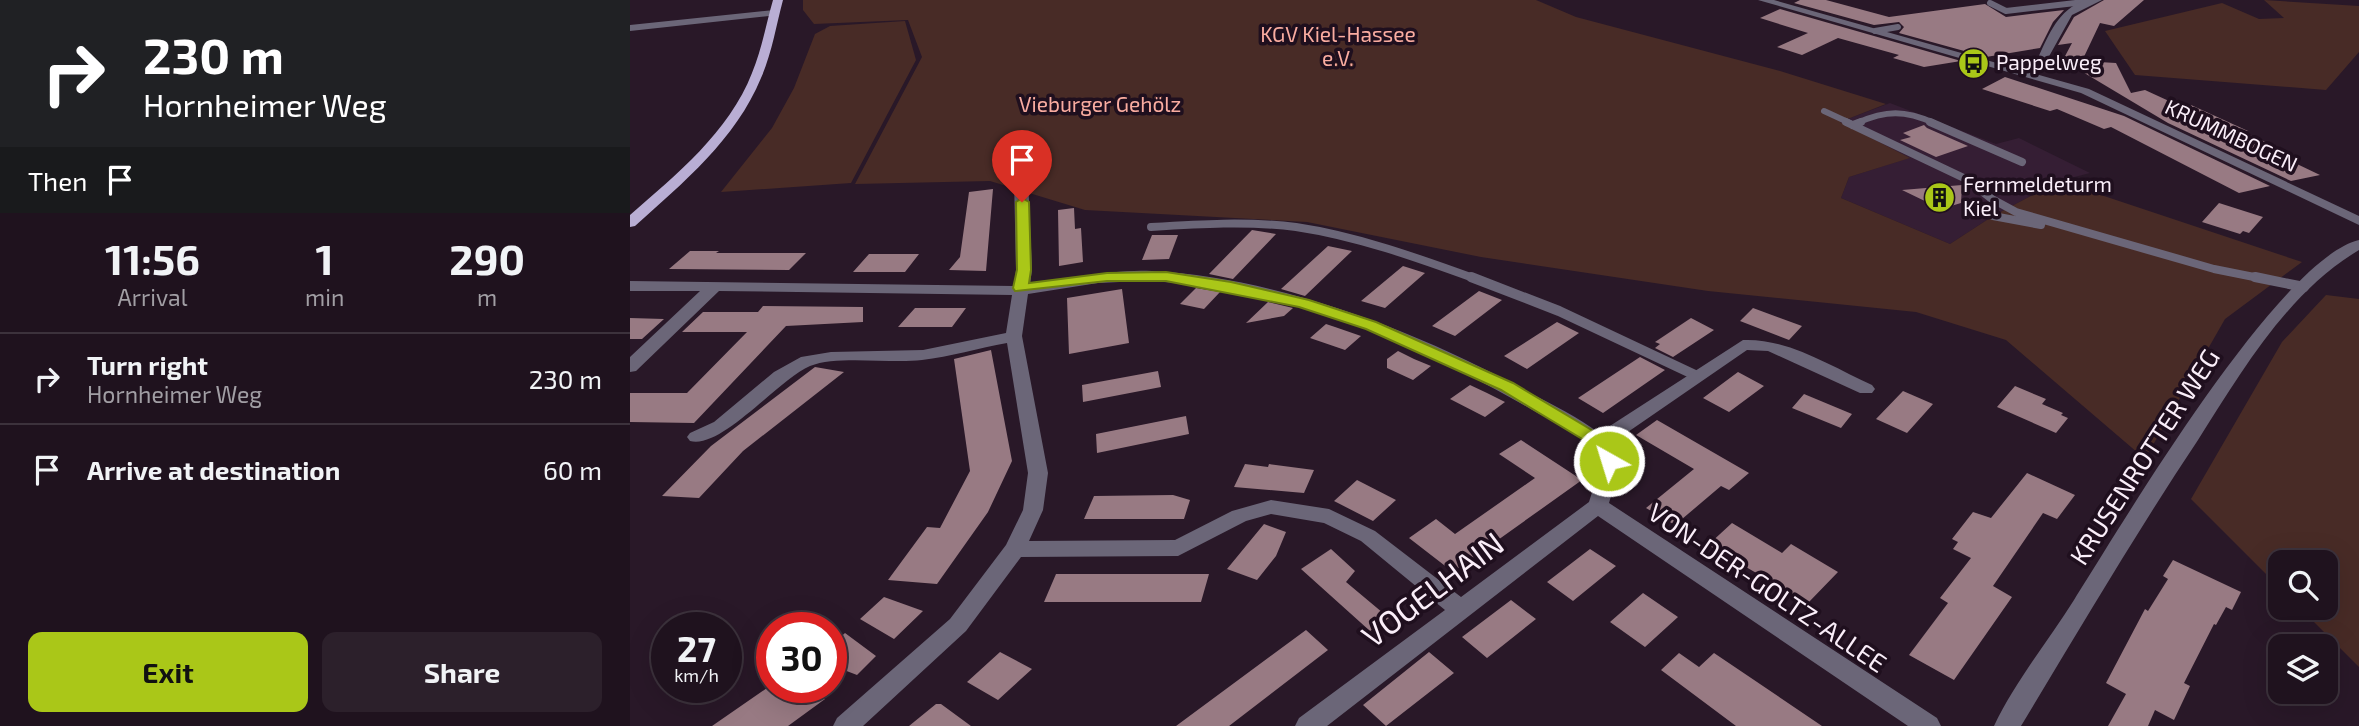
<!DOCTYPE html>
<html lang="en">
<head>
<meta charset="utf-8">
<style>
	body { margin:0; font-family:"Exo 2",sans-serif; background:#2c202b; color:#f1f3f6; height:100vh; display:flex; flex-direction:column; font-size:26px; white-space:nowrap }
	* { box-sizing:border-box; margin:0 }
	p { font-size:23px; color:#a19ea4 }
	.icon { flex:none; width:38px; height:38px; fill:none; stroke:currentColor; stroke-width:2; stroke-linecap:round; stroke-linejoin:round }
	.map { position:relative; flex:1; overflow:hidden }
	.panel { display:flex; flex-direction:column; background:#1f121e; width:630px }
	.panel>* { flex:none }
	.banner { background:#202124; color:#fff; overflow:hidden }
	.tools { position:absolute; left:1638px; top:550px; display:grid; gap:14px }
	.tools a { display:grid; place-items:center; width:70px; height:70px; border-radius:14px; background:#1f121e; box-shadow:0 7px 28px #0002,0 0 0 2px #3c323c; font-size:35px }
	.speed { position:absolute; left:21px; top:612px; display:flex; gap:14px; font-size:35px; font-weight:700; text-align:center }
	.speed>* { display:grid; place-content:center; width:91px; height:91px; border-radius:50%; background:#1f121e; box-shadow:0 7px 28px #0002,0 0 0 2px #3c323c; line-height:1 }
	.speed small { font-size:18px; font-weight:400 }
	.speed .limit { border:10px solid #d22; background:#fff; color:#111 }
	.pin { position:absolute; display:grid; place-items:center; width:60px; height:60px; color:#fff; margin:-72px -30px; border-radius:50% 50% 50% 0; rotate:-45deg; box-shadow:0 0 7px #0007 }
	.pin .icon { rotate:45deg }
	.me { position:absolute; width:77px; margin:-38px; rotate:321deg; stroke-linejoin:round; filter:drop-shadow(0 0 5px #0008) }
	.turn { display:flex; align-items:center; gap:24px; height:147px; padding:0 28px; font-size:32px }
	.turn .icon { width:91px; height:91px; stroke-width:2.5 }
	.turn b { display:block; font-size:49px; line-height:60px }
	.then { display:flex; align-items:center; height:66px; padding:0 28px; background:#0003; gap:14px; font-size:26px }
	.eta { display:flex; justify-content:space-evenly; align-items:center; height:119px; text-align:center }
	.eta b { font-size:42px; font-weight:700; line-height:49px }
	.button { display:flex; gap:14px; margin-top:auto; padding:14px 28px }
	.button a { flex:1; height:80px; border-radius:14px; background:#aac718; color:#111; font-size:28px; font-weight:700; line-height:80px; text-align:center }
	.button a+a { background:#2c202b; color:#f1f3f6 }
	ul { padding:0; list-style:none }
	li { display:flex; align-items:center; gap:21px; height:91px; padding:0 28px; border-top:2px solid #3c323c }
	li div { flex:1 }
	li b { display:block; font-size:26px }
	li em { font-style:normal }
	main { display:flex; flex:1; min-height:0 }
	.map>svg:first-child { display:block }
	.built { fill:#351e34 }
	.green { fill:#482b26 }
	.building { fill:#987a83 }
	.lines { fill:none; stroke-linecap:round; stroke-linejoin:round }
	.service-far2 { stroke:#6b6678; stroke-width:6 }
	.service-far1 { stroke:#6b6678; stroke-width:8 }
	.service { stroke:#6b6678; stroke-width:10 }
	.minor { fill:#6b6678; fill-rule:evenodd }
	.primary { fill:#b9aed4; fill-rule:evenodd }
	.route { fill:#aac718; stroke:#6e8110; stroke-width:2 }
	.labels { text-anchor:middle; stroke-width:7; stroke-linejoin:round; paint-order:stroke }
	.far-park-label { font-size:21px; fill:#faaca0; stroke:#1f0f1e }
	.far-poi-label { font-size:21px; fill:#faeef9; stroke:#1f0f1e; text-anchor:start }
	.far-street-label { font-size:21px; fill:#faeef9; stroke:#1f0f1e }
	.street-label { font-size:26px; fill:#faeef9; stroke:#1f0f1e }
	.near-street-label { font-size:32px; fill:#faeef9; stroke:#1f0f1e }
</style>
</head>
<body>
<main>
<section class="panel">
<div class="banner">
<div class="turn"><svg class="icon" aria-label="right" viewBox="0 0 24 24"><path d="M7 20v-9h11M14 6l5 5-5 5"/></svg><div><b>230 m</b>Hornheimer Weg</div></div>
<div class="then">Then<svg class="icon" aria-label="arrive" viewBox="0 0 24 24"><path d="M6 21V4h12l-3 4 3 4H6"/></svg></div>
</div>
<div class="eta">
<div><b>11:56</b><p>Arrival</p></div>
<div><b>1</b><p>min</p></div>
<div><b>290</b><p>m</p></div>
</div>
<ul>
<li><svg class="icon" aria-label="right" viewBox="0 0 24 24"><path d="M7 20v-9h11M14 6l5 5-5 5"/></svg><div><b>Turn right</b><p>Hornheimer Weg</p></div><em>230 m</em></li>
<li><svg class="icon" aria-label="arrive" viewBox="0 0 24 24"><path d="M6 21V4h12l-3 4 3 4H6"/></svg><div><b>Arrive at destination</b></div><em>60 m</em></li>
</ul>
<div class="button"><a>Exit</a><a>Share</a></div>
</section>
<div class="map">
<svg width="1729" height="726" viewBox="0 0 1729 726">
	<rect width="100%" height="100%" fill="#291828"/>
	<path class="built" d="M1260 103 1366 144 1389 138 1460 173 1429 181 1363 216 1320 244 1211 198 1219 177 1279 158 1207 123Z"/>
	<path class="green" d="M173 0H906L946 17 1150 71 1256 104 1210 122 1280 158 1219 177 1211 198 1320 244 1363 216 1429 181 1672 262 1595 319 1515 459 1376 340 1286 312 1078 291 851 257 677 222 455 210 360 181 225 184 292 57 278 20 184 24 173 10Z
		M1634 0 1729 6V52L1696 90 1505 75 1475 31 1592 3 1629 19 1654 18Z
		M275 21 286 60 221 183 91 192 142 128 164 88 185 34 200 26Z
		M1696 295 1729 299V667L1669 607H1696V562H1650V588L1561 499 1652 342Z"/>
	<path class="building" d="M1170 0H1196L1259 17 1355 4 1376 17 1434 10 1423 22 1410 48 1356 57 1269 33 1274 27 1269 22 1244 25 1164 3Z
		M1474 0H1514L1484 26 1470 23 1452 61 1486 63 1501 93 1515 90 1552 107 1561 105 1618 131 1613 132 1638 143 1627 145 1690 175 1661 181 1538 123 1431 59H1436L1434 58 1442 43 1428 45 1444 17Z
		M1150 9 1244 36 1331 61 1294 67 1263 58 1269 55 1208 38 1172 55 1147 47 1178 33 1130 18Z
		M1375 77 1494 116 1640 186 1609 193 1481 127 1474 129 1427 109 1420 111 1352 89Z
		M1294 125 1297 128 1338 146 1306 157 1270 140 1281 137 1273 133Z
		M1332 185 1331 203 1321 206 1301 204 1272 190Z
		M363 189 356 271 319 270 330 257 339 192Z
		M1589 203 1633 217 1619 233 1613 231 1610 234 1572 222Z
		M444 208 445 229 451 228 453 262 429 266 428 210Z
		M622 230 646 234 603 279 579 274Z
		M522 235H548L539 259 512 260Z
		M698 246 722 251 675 296 651 289Z
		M60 251H89L86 253H176L159 270 39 269Z
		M239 254H289L275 272H223Z
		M773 266 795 273 755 308 731 301Z
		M566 288 590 292 574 309 550 304Z
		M492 289 499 343 439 354 437 298Z
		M849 291 872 300 825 336 802 326Z
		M638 302 663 308 654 316 616 323Z
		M133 306 233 307V322L156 326 64 423 0 422V393H57L117 332H52L73 312H128Z
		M285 308H336L322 327H268Z
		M1123 308 1172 326 1159 340 1110 321Z
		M0 318 34 319 12 339H0Z
		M1061 318 1084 330 1043 357 1025 348 1030 344 1025 342Z
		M927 322 949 333 897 369 874 356Z
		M696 324 705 327 731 336 715 350 680 338Z
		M361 350 382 461 358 512 307 584 258 580 297 527 310 528 340 471 324 359Z
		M768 351 784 359 801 366 783 380 757 368V359Z
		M1010 357 1035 370 973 413 948 398Z
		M185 367 214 372 113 451 69 498 32 496 81 446Z
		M528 371 531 387 453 402 452 385Z
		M1108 372 1134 386 1099 412 1073 398Z
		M840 385 857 393 875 402 855 417 820 399Z
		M1385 386 1416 399 1412 404 1433 413 1431 415 1438 418 1426 433 1367 407Z
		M1273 391 1303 404 1277 433 1246 419Z
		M1174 394 1222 414 1211 428 1162 408Z
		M556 416 559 434 467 453 466 434Z
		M1027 420 1119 473 1099 490 1091 486 1045 525 1016 508 1064 469 1006 435Z
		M891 440 952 480 823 572 779 538 806 519 825 534 905 478 869 454Z
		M615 464 638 467 639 464 684 470 674 493 604 487Z
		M1397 473 1445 495 1427 519 1413 513 1363 586 1382 597 1324 680 1279 655 1318 603 1310 598 1341 558 1323 549 1328 542 1322 539 1343 512 1361 518Z
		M727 480 766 500 743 521 704 501Z
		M543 495 560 500 554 519H454L464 496Z
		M1102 523 1152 553 1161 544 1208 572 1178 603 1078 545Z
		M634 524 656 532 646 556 627 580 597 569Z
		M701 549 725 571 716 582 759 618 740 631 671 569Z
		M960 549 986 566 943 601 917 582Z
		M1543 560 1611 592 1602 610 1596 607 1586 625 1584 624 1554 683 1560 686 1544 720 1525 710 1518 726H1478L1496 694 1476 683 1515 609 1518 611 1538 579 1533 576Z
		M426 574H579L571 602H414Z
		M1013 593 1048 617 1015 647 980 622Z
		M254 597 293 611 264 639 230 619Z
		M881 600 906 619 857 658 832 637Z
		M676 630 698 650 599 726H546Z
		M215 633 246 656 227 675 201 665V646Z
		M370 652 402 669 368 700 337 682Z
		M799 652 824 673 756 726 733 705Z
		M1049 653 1069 667 1084 653 1192 726H1106L1031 670Z
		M137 688H181L195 699 158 726H82Z
		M306 704H311L341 726H279Z"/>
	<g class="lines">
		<path class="service-far2" d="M1360 3 1376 11 1454 2
			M1245 31 1268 27
			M1194 111 1220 123
			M1227 123C1256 110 1275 110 1304 123"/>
		<path class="service-far1" d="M1216 122 1336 179 1362 199 1386 212 1584 269 1634 279
			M1300 122 1392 162
			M1223 125 1231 122
			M1363 216 1411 225
			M521 227C569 224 618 221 666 227 727 236 788 258 846 279"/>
		<path class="service" d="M841 277 929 311 1065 375
			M1625 277 1674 287"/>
		<path class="minor" d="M1128 0H1144L1459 89 1729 216V225L1451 93Z
			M1455 0H1472L1442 15 1417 60H1409L1408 58C1419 34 1428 10 1455 0Z
			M144 10 148 11V15L0 31V25Z
			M391 175 398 179 402 270 400 284C440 279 480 269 522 271 647 277 791 332 900 393 923 405 948 417 969 433L1113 340C1158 338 1202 367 1242 385L1245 389 1242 393H1230L1138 351 1117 350 979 445C991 463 985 483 979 503L1307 718 1311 726H1278L968 516 697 726H665L669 718 815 610 731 541 694 523 641 514 616 521 548 556 391 557 336 631 233 726H203L207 718 320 619 376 545 393 510 398 473 377 343C349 348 320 357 292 360 261 364 208 355 180 366 148 380 91 450 60 441L57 437 60 433 84 422 144 372 171 357 201 352 293 350 376 333 382 295 89 291 6 371 0 372V357L70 291H0V281L384 286 386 270 384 179ZM511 281C649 284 789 344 906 412 924 422 953 432 963 451 971 467 964 486 959 502L831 597 745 531 699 509 641 500 602 511 545 540 399 541 413 510 418 473 392 336 398 294 468 283Z
			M1729 240V250C1657 293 1612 371 1568 440 1506 533 1449 630 1391 726H1364C1385 682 1418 641 1444 600 1492 524 1649 259 1729 240Z"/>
		<path class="primary" d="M143 0H153C146 26 142 53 131 78 106 139 53 183 5 226L0 227V215C46 175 99 132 122 73 132 49 136 24 143 0Z"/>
	</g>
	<path class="route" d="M392 198 399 202 401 270 399 283 477 273 536 272 601 282 679 300 746 322 883 383 975 438 988 461 985 465H972L962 445 871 390 736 329 669 307 536 281H477L385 291 383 288 387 270 386 202Z"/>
	<defs>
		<symbol id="bus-disc" viewBox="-11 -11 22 22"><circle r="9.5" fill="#aac718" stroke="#1f0f1e"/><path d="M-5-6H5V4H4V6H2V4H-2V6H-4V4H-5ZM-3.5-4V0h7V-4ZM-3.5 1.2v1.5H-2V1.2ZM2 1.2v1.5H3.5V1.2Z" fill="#111"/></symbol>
		<symbol id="building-disc" viewBox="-11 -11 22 22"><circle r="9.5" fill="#aac718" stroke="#1f0f1e"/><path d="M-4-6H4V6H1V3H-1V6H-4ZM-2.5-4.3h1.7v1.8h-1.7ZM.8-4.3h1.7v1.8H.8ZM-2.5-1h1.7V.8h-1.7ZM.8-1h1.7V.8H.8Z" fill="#111"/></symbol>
	</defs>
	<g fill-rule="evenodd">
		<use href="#bus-disc" x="1326" y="46" width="35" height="35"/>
		<use href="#building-disc" x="1292" y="180" width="35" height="35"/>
	</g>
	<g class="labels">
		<g class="far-park-label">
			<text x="708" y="42">KGV Kiel-Hassee<tspan x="708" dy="24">e.V.</tspan></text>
			<text x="470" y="112">Vieburger Gehölz</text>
		</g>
		<g class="far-poi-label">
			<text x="1366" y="70">Pappelweg</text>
			<text x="1333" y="192">Fernmeldeturm<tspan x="1333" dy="24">Kiel</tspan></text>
		</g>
		<g class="far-street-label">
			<text transform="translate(1601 136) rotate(25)" y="7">KRUMMBOGEN</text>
		</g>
		<g class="street-label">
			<text transform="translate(1515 457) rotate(-57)" y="9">KRUSENROTTER WEG</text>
			<text transform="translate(1137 588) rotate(34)" y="9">VON-DER-GOLTZ-ALLEE</text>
		</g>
		<g class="near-street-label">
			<text transform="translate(803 590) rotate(-37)" y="11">VOGELHAIN</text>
		</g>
	</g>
</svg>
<div class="tools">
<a><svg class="icon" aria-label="search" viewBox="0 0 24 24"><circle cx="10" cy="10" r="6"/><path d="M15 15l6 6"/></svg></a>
<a><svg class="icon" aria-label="layers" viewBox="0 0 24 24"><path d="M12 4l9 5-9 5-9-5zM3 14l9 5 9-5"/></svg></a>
</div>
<div class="speed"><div>27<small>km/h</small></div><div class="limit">30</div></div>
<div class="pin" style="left:392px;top:202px;background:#d93025"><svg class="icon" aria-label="arrive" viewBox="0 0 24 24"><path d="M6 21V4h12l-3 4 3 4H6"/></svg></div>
<svg class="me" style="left:979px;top:461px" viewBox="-20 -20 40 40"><circle r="17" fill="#aac718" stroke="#fff" stroke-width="3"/><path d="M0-11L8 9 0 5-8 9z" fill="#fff"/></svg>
</div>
</main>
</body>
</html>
